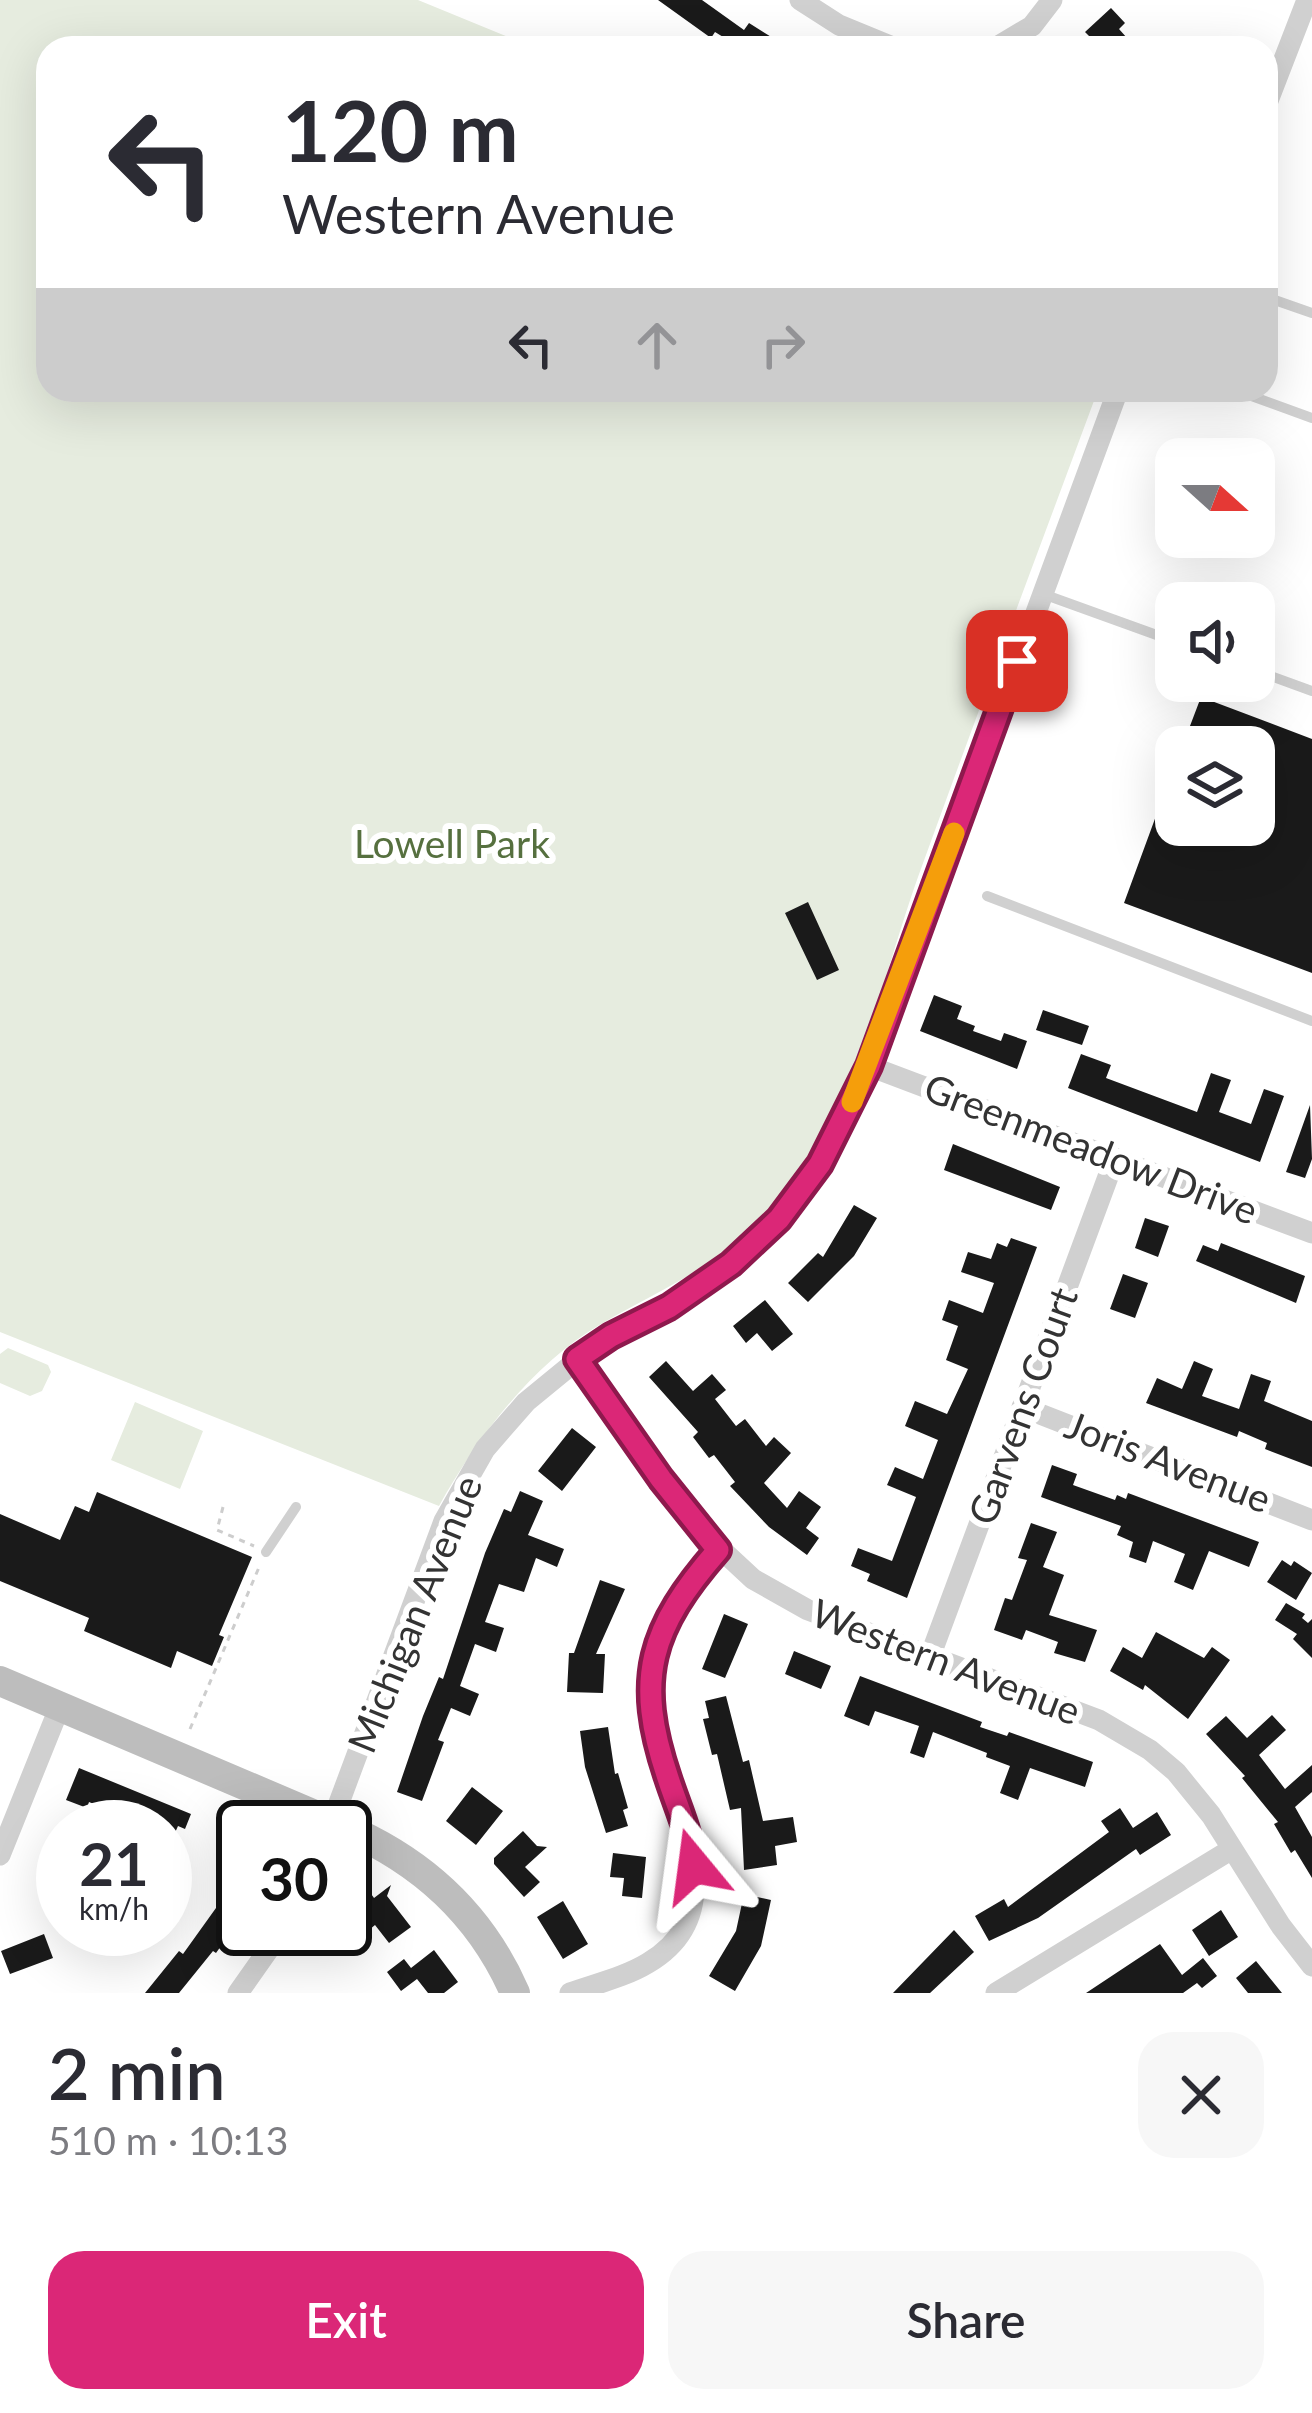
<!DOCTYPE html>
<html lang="en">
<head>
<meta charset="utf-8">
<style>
	body { margin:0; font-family:Lato,sans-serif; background:#f7f7f7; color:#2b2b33; height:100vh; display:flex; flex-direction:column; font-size:45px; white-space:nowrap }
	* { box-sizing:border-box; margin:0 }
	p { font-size:39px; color:#7c7c81 }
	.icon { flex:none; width:66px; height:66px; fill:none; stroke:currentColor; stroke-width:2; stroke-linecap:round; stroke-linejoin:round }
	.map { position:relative; height:1993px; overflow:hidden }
	.details { display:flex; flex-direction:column; background:#fff; flex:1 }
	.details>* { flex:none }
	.top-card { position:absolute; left:36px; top:36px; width:1242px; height:366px; border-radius:36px; box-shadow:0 12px 48px #0002; background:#fff; color:#2b2b33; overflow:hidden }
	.needle { width:78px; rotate:111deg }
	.controls { position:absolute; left:1155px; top:438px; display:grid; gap:24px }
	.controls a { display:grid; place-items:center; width:120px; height:120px; border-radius:24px; background:#fff; box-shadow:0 12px 48px #0002; font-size:60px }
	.speed { position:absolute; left:36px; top:1800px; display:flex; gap:24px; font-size:60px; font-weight:700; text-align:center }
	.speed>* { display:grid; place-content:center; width:156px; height:156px; border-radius:50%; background:#fff; box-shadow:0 12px 48px #0002; line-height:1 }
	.speed small { font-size:30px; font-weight:400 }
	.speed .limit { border:6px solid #111; border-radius:18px; background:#fff; color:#111 }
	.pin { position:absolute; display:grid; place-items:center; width:102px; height:102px; color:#fff; margin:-51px; border-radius:24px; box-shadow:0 6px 18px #0006 }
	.me { position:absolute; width:132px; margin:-66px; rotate:344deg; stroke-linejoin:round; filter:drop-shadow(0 0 9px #0008) }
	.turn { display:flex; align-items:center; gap:42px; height:252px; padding:0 48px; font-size:54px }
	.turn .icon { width:156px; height:156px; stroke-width:2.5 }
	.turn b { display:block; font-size:84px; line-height:102px }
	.lanes { display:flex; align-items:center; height:114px; padding:0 48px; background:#0003; justify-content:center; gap:60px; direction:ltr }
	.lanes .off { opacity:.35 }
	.round { display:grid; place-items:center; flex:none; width:126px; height:126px; border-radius:36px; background:#f7f7f7 }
	.head { display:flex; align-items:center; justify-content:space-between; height:204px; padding:0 48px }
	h1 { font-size:72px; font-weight:600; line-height:90px }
	.cta { display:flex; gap:24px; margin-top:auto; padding:24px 48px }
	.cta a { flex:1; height:138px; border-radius:36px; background:#db2777; color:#fff; font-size:48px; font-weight:600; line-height:138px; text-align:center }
	.cta a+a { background:#f7f7f7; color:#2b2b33 }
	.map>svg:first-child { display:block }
	.green { fill:#e6ecdf }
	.building { fill:#1a1a1a }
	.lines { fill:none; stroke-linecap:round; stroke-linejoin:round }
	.path { stroke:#cdcdcd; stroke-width:3; stroke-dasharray:6 6; stroke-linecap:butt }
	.lane { stroke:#d0d0d0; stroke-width:10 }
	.street { stroke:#d0d0d0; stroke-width:21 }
	.secondary { stroke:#bdbdbd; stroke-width:30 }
	.route-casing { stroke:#8e194d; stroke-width:30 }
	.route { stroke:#db2777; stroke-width:21 }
	.slow { stroke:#f59e0b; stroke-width:21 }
	.labels { text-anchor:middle; stroke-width:12; stroke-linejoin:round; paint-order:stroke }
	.park-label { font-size:39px; fill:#56703f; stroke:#fff }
	.street-label { font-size:39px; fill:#333; stroke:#fff }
</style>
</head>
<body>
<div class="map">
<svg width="1312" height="1993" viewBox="0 0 1312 1993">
	<rect width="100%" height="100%" fill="#fff"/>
	<path class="green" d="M0 0H418L535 48H48V390H1098C1038 552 977 714 918 877 883 975 859 1096 796 1180 739 1258 679 1279 601 1324 532 1364 477 1438 439 1506L0 1332Z
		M8 1348 48 1365 51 1372 42 1391 30 1396 0 1383V1354Z
		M135 1402 203 1431 180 1489 111 1460Z"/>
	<path class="building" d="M658 0H702L744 30 749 23 789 48H741L715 32 711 38Z
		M1111 8 1125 23 1119 29 1127 38 1117 48H1101L1085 32Z
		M1201 697 1312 739V973L1124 903 1174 767 1176 825H1254V747H1182Z
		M808 902 839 970 817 980 785 913Z
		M934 995 962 1006 957 1019 975 1026 973 1031 1001 1041 1004 1033 1027 1041 1017 1069 920 1031Z
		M1043 1010 1089 1026 1082 1045 1036 1030Z
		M1081 1054 1111 1065 1106 1078 1197 1112 1211 1073 1231 1080 1219 1112 1251 1124 1264 1089 1284 1096 1260 1162 1068 1088Z
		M1310 1105 1312 1159 1305 1178 1286 1172Z
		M953 1144 1060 1187 1051 1210 944 1170Z
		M854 1205 877 1218 854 1256 808 1302 788 1283 818 1253 823 1257Z
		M1145 1218 1169 1226 1158 1257 1135 1248Z
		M1011 1238 1037 1247 907 1598 867 1581 870 1574 851 1566 858 1548 892 1561 916 1497 887 1485 895 1467 923 1479 938 1440 905 1426 915 1401 947 1414 968 1369 946 1360 958 1326 942 1320 949 1300 983 1313 994 1283 961 1272 968 1252 991 1259 997 1243 1007 1247Z
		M1221 1243 1305 1276 1296 1303 1196 1261 1203 1245 1218 1251Z
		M1123 1274 1148 1283 1135 1318 1110 1309Z
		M765 1300 793 1334 772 1351 757 1333 746 1343 733 1326Z
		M666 1361 693 1391 712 1374 726 1390 715 1399 736 1426 745 1419 766 1446 774 1437 791 1453 764 1483 787 1508 799 1491 821 1507 806 1528 819 1538 807 1555 769 1527 730 1486 735 1482 714 1455 709 1458 693 1437 698 1432 649 1377Z
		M1194 1361 1213 1369 1202 1396 1239 1409 1251 1374 1271 1381 1264 1401 1312 1421V1467L1265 1449 1267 1443 1239 1431 1237 1437 1146 1403 1157 1378 1182 1389Z
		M572 1428 596 1447 562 1491 538 1471Z
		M1052 1465 1077 1474 1073 1485 1115 1500 1117 1495 1126 1499 1128 1493 1259 1542 1249 1567 1209 1551 1193 1590 1174 1582 1185 1554 1153 1541 1146 1563 1129 1557 1133 1542 1117 1535 1121 1526 1041 1497Z
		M520 1491 543 1501 528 1535 564 1549 557 1567 536 1558 524 1592 499 1584 485 1622 504 1628 496 1652 475 1644 460 1686 479 1694 470 1716 451 1708 438 1740 444 1742 422 1801 397 1792 423 1716 439 1677 443 1679 485 1553 504 1509 511 1512Z
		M97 1492 252 1557 219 1635 224 1637 212 1666 177 1651 171 1668 84 1631 89 1618 0 1581V1514L60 1540 75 1506 89 1512Z
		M1031 1523 1057 1532 1043 1567 1064 1575 1049 1615 1097 1630 1085 1662 1054 1653 1058 1642 1026 1630 1022 1640 994 1630 1005 1598 1012 1600 1027 1560 1018 1558Z
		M1282 1560 1291 1566 1294 1561 1312 1573 1296 1600 1267 1582Z
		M600 1580 625 1589 596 1654H605L603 1693 567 1692 569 1653H574Z
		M1286 1603 1305 1614 1302 1618 1308 1623 1312 1619V1658L1293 1639 1297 1634 1275 1620Z
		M724 1614 748 1624 725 1678 702 1669Z
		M1156 1632 1204 1658 1212 1647 1230 1660 1188 1719 1145 1685 1143 1690 1110 1671 1123 1647 1142 1658Z
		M794 1651 831 1666 821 1689 785 1674Z
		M860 1676 982 1722 980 1727 1007 1736 1009 1732 1093 1762 1085 1787 1030 1768 1018 1800 1000 1793 1010 1766 986 1757 987 1753 933 1732 924 1758 910 1753 919 1726 875 1711 869 1726 844 1716Z
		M726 1696 743 1762 749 1760 763 1821 793 1817 797 1842 775 1846 777 1865 744 1870 741 1808 730 1810 717 1754 712 1755 703 1719 709 1718 705 1701Z
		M1272 1715 1286 1730 1259 1755 1285 1789 1312 1765V1792L1295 1807 1312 1837V1878L1295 1850 1291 1853 1274 1824 1278 1822 1242 1778 1245 1776 1206 1734 1226 1716 1247 1738Z
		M608 1727 615 1774 618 1773 628 1808 623 1810 628 1826 606 1833 585 1767 580 1731Z
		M79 1768 191 1814 185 1829 178 1826 165 1855V1827H140L142 1824 89 1802 87 1808 66 1800Z
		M472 1787 503 1811 476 1845 446 1821Z
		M1120 1808 1133 1828 1157 1812 1171 1835 1140 1855 1136 1849 1038 1918 989 1941 975 1916 1004 1899 1008 1907 1109 1832 1101 1821Z
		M523 1831 537 1846 547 1847 525 1867 540 1882 524 1897 494 1864V1858Z
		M613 1853 646 1857 642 1898 622 1896 624 1878 610 1877Z
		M243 1866V1915L216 1953 213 1951 179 1993H145L179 1951 183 1954 221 1901 224 1903Z
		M391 1885 387 1896 411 1927 389 1943 375 1925 369 1930 350 1905 369 1891 374 1898Z
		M744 1894 771 1900 761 1946 735 1991 709 1976 736 1931Z
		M563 1901 588 1944 563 1959 537 1917Z
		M1221 1910 1238 1937 1209 1956 1192 1930Z
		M954 1930 974 1952 930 1993H893Z
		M44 1934 53 1958 10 1974 1 1951Z
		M1160 1944 1182 1975 1203 1958 1217 1976 1202 1988 1197 1983 1183 1993H1086Z
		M434 1950 458 1982 444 1993H428L417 1979 401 1991 387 1972 404 1959 411 1968Z
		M1256 1961 1282 1993H1248L1236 1978Z"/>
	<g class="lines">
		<path class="path" d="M223 1507 217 1530 254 1546
			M190 1729 260 1565"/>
		<path class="lane" d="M1266 297 1312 313
			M1235 390 1312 418
			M1043 594 1176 642
			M1254 670 1312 691
			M987 896 1312 1021
			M266 1552 296 1507"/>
		<path class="street" d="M800 0 839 25 895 48
			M995 48 1032 26 1052 0
			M1266 106 1307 0
			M869 1066 1312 1233
			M577 1359 697 1527 753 1579 808 1610 1099 1720 1150 1750 1176 1772 1211 1815 1281 1926 1312 1966
			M1022 1407 1312 1520
			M931 1654 1115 1158
			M330 1827 444 1521 485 1449 526 1402 587 1352 713 1278 764 1235 820 1164 869 1066 1118 390
			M0 1855 60 1706
			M238 1993 283 1929
			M570 1993C595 1984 625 1977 648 1963 739 1909 670 1807 654 1735 649 1712 648 1683 652 1661 662 1616 689 1584 718 1550
			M996 1993 1232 1849"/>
		<path class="secondary" d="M0 1681 343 1827
			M345 1828C424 1862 481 1915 515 1993"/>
	</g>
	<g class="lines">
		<defs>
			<path id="route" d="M694 1866C691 1836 677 1806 668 1778 634 1678 650 1628 718 1550L661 1479 577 1359 611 1336 669 1307 731 1264 779 1219 820 1164 869 1066 1017 661"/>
		</defs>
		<use href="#route" class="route-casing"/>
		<use href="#route" class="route"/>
		<path class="slow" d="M852 1102 954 833"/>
	</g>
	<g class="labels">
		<g class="park-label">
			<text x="452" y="858">Lowell Park</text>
		</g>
		<g class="street-label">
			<text transform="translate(1091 1149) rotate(21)" y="14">Greenmeadow Drive</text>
			<text transform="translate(1023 1406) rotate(-70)" y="14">Garvens Court</text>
			<text transform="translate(1168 1462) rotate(21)" y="14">Joris Avenue</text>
			<text transform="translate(415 1614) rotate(-68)" y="14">Michigan Avenue</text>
			<text transform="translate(946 1662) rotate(21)" y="14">Western Avenue</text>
		</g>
	</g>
</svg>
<div class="controls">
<a><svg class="needle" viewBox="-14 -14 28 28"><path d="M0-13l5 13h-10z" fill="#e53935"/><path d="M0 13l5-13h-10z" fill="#7c7c81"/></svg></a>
<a><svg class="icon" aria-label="sound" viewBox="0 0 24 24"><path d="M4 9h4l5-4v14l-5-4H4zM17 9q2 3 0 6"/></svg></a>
<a><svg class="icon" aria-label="layers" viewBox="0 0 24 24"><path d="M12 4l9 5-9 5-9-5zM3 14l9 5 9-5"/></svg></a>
</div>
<div class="speed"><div>21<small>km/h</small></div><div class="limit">30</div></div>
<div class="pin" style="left:1017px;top:661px;background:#d93025"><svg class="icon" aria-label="arrive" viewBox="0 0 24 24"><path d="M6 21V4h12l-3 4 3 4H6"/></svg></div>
<svg class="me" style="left:694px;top:1866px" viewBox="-20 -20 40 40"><path d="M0-17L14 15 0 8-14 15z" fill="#db2777" stroke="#fff" stroke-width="4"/></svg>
<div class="top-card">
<div class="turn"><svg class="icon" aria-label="left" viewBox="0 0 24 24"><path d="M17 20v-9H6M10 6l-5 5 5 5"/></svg><div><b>120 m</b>Western Avenue</div></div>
<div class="lanes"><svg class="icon" aria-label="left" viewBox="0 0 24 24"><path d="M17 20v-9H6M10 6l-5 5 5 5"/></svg><svg class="icon off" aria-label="ahead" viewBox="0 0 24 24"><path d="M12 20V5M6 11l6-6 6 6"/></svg><svg class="icon off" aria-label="right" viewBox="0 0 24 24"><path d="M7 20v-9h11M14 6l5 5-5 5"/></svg></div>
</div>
</div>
<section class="details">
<div class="head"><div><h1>2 min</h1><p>510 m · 10:13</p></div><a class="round"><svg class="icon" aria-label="close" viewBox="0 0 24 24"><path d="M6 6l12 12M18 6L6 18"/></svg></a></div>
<div class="cta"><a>Exit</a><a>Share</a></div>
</section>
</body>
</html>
